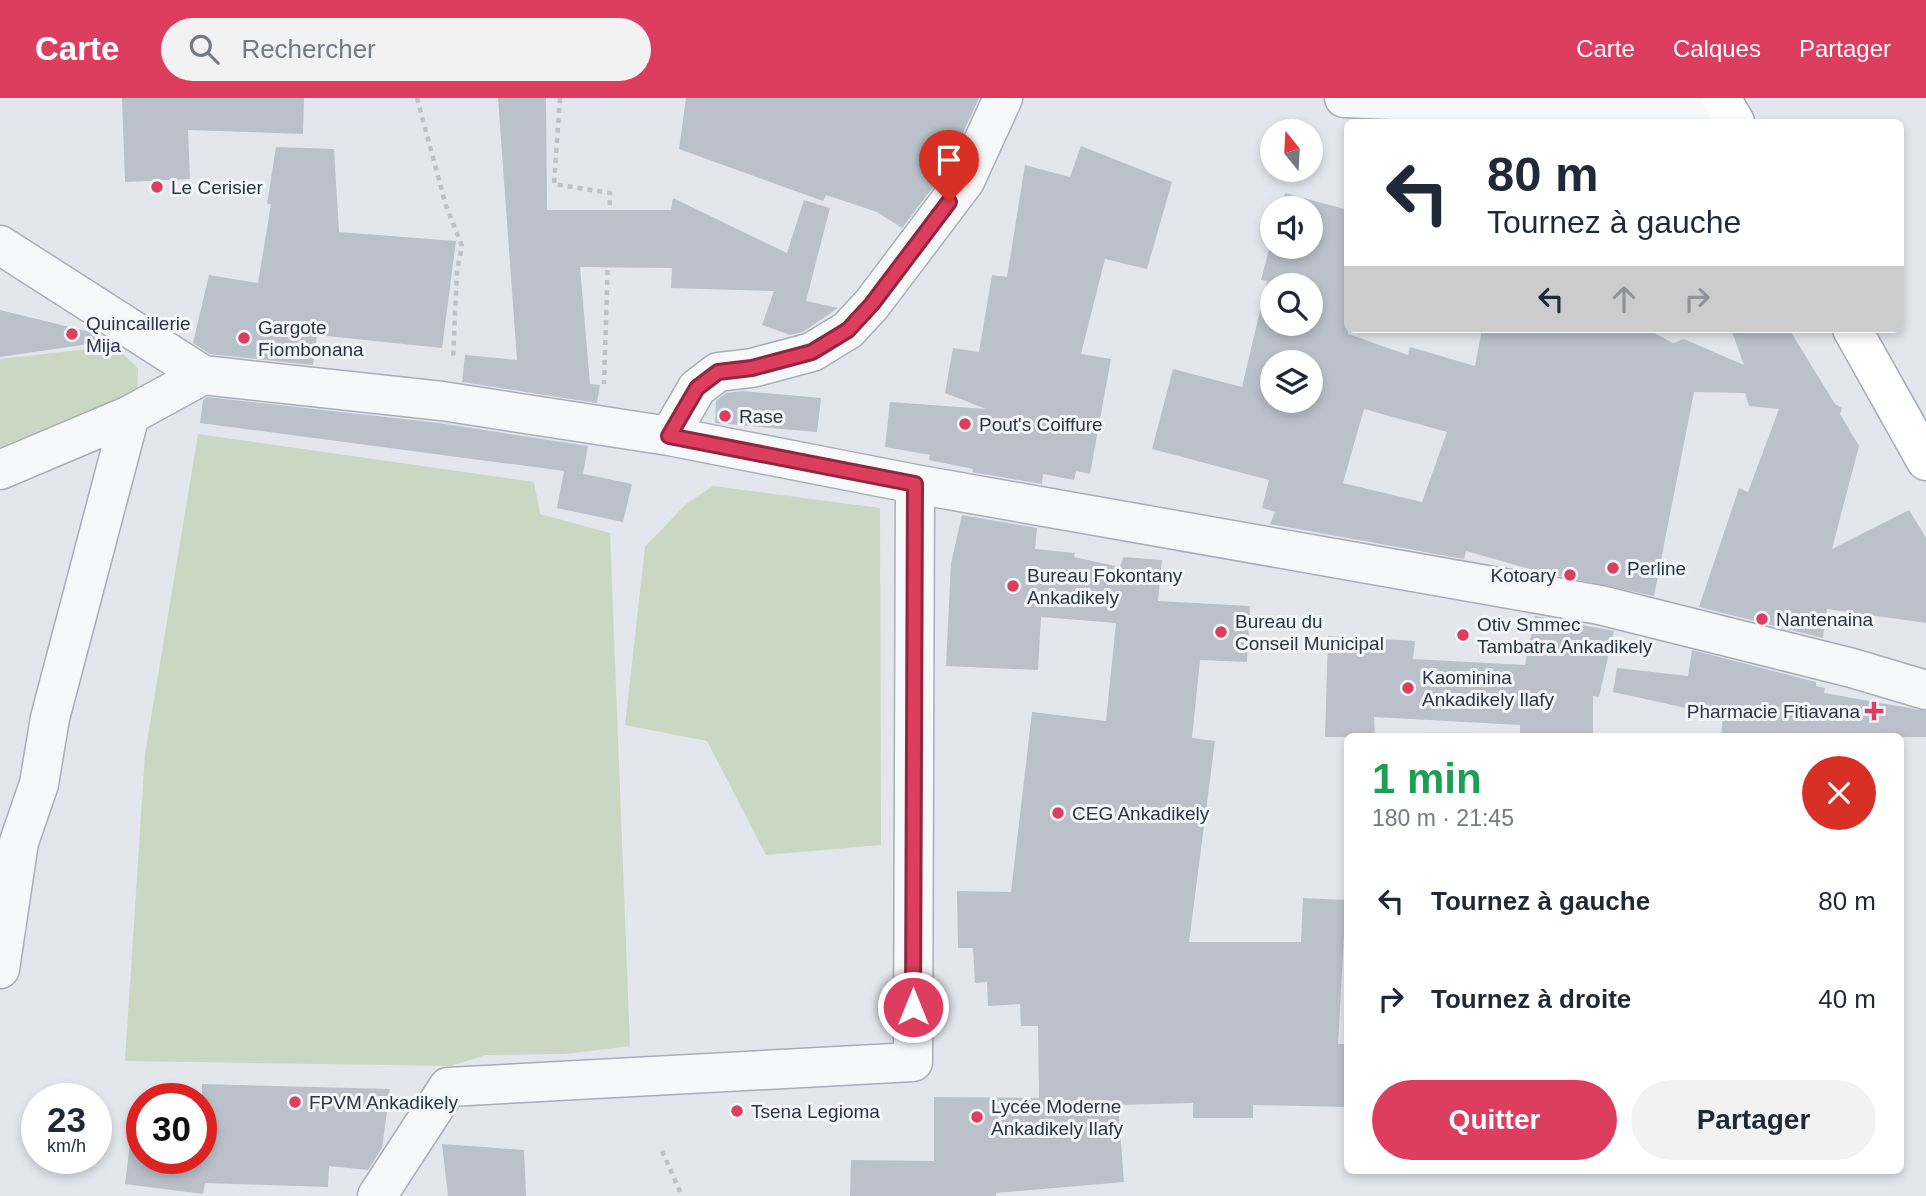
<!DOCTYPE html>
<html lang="fr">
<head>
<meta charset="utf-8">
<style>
	body { margin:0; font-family:Arial,sans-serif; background:#f2f2f3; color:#1f2937; height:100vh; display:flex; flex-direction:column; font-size:26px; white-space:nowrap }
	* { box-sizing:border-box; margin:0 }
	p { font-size:23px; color:#747a83 }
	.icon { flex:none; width:38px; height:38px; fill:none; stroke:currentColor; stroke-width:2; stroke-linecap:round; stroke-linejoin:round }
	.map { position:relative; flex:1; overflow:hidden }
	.drawer { position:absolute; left:1344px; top:635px; width:560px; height:441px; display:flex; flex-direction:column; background:#fff; border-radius:10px; box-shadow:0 4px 10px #0003 }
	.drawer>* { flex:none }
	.guide { position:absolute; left:1344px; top:21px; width:560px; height:214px; border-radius:10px; box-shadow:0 4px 10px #0003; background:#fff; color:#1f2937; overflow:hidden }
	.needle { width:46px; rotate:342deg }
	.fabs { position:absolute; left:1260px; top:21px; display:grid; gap:14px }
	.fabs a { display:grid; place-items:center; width:63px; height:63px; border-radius:50%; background:#fff; box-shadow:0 4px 10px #0003; font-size:35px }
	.speed { position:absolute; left:21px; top:985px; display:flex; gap:14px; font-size:35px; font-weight:700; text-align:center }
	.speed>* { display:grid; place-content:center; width:91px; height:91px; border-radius:50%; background:#fff; box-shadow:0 4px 10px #0003; line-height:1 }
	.speed small { font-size:18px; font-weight:400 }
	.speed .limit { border:10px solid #d22; background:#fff; color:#111 }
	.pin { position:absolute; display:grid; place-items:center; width:60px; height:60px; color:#fff; margin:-72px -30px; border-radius:50% 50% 50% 0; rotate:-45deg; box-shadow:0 0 7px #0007 }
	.pin .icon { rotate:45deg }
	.me { position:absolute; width:77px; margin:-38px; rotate:0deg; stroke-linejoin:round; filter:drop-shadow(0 0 5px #0008) }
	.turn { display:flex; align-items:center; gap:24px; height:147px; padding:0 28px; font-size:32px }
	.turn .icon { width:91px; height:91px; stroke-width:2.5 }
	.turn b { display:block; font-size:49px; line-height:60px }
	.lanes { display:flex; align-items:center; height:66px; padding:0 28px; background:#0003; justify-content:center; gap:35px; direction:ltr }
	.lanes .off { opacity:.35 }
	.round { display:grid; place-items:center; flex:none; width:74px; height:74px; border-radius:37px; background:#f2f2f3 }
	.headline { display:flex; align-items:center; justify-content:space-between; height:119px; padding:0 28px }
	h1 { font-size:42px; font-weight:700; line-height:52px; color:#1e9e55 }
	.button { display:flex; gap:14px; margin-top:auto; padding:14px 28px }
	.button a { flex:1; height:80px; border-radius:42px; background:#dd3d5e; color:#fff; font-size:28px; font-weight:700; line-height:80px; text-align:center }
	.button a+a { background:#f2f2f3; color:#1f2937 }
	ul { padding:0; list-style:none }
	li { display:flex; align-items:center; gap:21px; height:98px; padding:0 28px }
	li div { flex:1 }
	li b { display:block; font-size:26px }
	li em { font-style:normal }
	header { display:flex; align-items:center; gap:42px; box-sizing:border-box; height:98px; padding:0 35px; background:#dd3d5e; color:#fff }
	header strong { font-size:33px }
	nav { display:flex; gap:38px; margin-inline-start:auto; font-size:24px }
	.search { width:490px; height:63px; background:#f2f2f3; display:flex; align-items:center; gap:18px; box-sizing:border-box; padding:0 24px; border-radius:38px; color:#747a83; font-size:26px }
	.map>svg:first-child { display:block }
	.green { fill:#cad7c3 }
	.building { fill:#bac1cb; fill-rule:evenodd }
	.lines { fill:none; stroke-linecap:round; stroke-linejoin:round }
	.minor-casing { stroke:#a7aeb8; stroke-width:41 }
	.major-casing { stroke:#a1acba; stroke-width:41 }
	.path { stroke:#bdc2c8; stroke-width:4.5; stroke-dasharray:5 5; stroke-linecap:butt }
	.minor { stroke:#f7f8fa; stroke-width:38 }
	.major { stroke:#fff; stroke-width:38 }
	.route-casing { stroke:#90283d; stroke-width:18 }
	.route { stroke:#dd3d5e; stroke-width:12 }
	.poi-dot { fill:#dd3d5e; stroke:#f3f6f9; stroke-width:2.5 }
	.labels { text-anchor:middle; stroke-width:6; stroke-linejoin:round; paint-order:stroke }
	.poi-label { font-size:19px; fill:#293647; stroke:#f3f6f9; text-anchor:start }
</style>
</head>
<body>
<header>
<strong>Carte</strong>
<div class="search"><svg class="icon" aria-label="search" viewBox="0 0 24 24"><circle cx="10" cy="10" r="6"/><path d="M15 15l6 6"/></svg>Rechercher</div>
<nav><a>Carte</a><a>Calques</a><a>Partager</a></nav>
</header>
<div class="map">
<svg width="1926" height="1098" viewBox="0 0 1926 1098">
	<rect width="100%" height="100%" fill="#e3e7ed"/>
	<path class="green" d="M88 251 122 255 138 270 137 294 0 354V261Z
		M198 336 534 384 540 416 610 435 630 948 565 956 486 957 450 968 125 963 145 656Z
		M713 388 880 410 881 747 766 757 707 643 625 627 645 449 686 406Z"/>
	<path class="building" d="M122 0H304L303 36 188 32 190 81 125 84Z
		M498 0H546L547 112H671L673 100 787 155 804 102 830 110 806 203 838 210 803 234 790 237 762 227 774 193 671 190 672 170 580 169 590 286 600 287 597 305 462 284 465 257 517 262Z
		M686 0H979L946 72 902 130 877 114 826 97 823 103 679 51Z
		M1081 48 1172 84 1147 171 1105 161 1081 256 1111 261 1090 376 1076 373 1074 382 1043 376 1042 386 972 374 973 371 929 362 930 357 885 349 890 304 986 311 945 295 953 250 979 254 992 177 1007 179 1025 67 1070 79Z
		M276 49 334 51 339 134 456 143 442 250 317 237 313 267 210 256 193 245 209 177 258 185 271 106H267Z
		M1285 95 1348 112V236L1408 257 1410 249 1475 268 1482 231H1647L1673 245 1684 241 1744 267 1731 231H1789L1835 306 1842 310 1840 316 1859 348 1832 451 1909 412 1926 440V525L1827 511 1823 540 1699 509 1739 390 1748 394 1779 311 1749 308 1745 295 1694 294 1654 498 1544 475 1466 453 1464 461 1270 426 1275 414 1262 410 1269 382 1152 351 1173 271 1242 289 1267 183 1261 182 1272 140V149H1311V110H1281ZM1272 187H1311V226H1272ZM1272 264H1311V303H1272ZM1364 311 1447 334 1422 404 1343 385Z
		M0 212 98 236 109 243 0 259Z
		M742 293 821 300 817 334 715 325 716 303 726 295Z
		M207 299 439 325 588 348 583 376 574 374 632 386 623 424 557 410 564 373 200 325 203 302Z
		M962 417 1037 430 1035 451 1075 455 1074 459 1120 469 1123 459 1162 462 1158 503 1250 508 1247 564 1200 562 1192 640 1215 643 1189 844H1301L1303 800 1346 802 1338 946H1348V1009L1253 1007V1020H1193V1005L1118 1007 1124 1084 996 1095V1098H850L851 1062 934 1063V999L1039 1000 1038 928H1021L1020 906 988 908 987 884 975 885 973 850H958L957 793 1011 794 1032 614 1106 623 1116 525 1041 519 1038 572 946 568 951 465Z
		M1535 518 1614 533 1599 599 1593 598V639H1520V627L1374 619 1375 639H1325L1328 538 1415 543 1413 561 1525 567Z
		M1692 552 1816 584V588L1825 590 1824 595 1926 613V639H1721L1723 618 1613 594 1617 570 1688 578Z
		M202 986 390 991 382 1050 368 1072 329 1068 328 1089 205 1085 203 1096 125 1086 134 1012 142 1013V1060H201Z
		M442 1046 524 1052 526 1098H448Z"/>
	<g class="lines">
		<defs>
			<path id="minor" d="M1344 0 1657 13 1723 2
				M0 147 203 277 442 303 669 338 915 386 1600 507 1852 570 1926 592
				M669 338 697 290 718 274 752 270 812 254 848 232 872 206 965 83 1003 0
				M0 372 130 317 203 277
				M0 871 19 744 39 686 50 620 130 317
				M377 1098 448 989 913 964 915 386"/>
			<path id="major" d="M1721 0 1735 24
				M1852 231 1926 363"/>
		</defs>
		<use href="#minor" class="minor-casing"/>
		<use href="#major" class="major-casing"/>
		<path class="path" d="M417 0 446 108 462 148 457 173 453 262
			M560 0 554 86 610 95 604 286
			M662 1053 682 1098"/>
		<use href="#minor" class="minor"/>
		<use href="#major" class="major"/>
	</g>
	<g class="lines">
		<defs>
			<path id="route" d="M913 909 915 386 669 338 697 290 718 274 752 270 812 254 848 232 872 206 949 104"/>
		</defs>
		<use href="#route" class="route-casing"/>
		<use href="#route" class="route"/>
	</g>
	<g class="poi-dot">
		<circle cx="157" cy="89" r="7"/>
		<circle cx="72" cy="236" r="7"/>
		<circle cx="244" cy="240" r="7"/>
		<circle cx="725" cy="318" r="7"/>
		<circle cx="965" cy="326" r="7"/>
		<circle cx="1613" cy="470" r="7"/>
		<circle cx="1570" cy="477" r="7"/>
		<circle cx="1013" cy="488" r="7"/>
		<circle cx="1762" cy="521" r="7"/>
		<circle cx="1221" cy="534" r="7"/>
		<circle cx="1463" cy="537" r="7"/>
		<circle cx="1408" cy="590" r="7"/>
		<path d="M1870.5 602.5h7v7h7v7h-7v7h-7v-7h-7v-7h7z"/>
		<circle cx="1058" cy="715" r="7"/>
		<circle cx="295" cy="1004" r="7"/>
		<circle cx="737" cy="1013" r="7"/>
		<circle cx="977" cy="1019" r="7"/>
	</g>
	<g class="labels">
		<g class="poi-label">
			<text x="171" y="96">Le Cerisier</text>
			<text x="86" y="232">Quincaillerie<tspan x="86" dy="22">Mija</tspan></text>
			<text x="258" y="236">Gargote<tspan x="258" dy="22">Fiombonana</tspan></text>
			<text x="739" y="325">Rase</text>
			<text x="979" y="333">Pout's Coiffure</text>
			<text x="1627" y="477">Perline</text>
			<text x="1027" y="484">Bureau Fokontany<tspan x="1027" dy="22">Ankadikely</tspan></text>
			<text x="1556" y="484" text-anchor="end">Kotoary</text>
			<text x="1776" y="528">Nantenaina</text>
			<text x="1235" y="530">Bureau du<tspan x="1235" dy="22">Conseil Municipal</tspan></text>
			<text x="1477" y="533">Otiv Smmec<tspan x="1477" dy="22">Tambatra Ankadikely</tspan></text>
			<text x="1422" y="586">Kaominina<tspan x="1422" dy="22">Ankadikely Ilafy</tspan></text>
			<text x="1860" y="620" text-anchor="end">Pharmacie Fitiavana</text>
			<text x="1072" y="722">CEG Ankadikely</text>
			<text x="309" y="1011">FPVM Ankadikely</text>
			<text x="991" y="1015">Lycée Moderne<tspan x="991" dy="22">Ankadikely Ilafy</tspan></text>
			<text x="751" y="1020">Tsena Legioma</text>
		</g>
	</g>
</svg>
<div class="fabs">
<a><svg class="needle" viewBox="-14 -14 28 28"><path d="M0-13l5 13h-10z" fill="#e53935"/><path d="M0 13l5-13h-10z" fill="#747a83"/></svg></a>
<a><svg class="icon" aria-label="sound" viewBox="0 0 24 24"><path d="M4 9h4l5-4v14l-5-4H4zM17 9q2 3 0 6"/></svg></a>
<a><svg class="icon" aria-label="search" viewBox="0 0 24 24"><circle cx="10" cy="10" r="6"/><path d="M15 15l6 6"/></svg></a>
<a><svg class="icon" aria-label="layers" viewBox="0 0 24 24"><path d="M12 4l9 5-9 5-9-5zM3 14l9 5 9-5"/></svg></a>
</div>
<div class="speed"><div>23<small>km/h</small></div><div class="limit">30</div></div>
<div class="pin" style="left:949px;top:104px;background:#d93025"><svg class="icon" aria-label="arrive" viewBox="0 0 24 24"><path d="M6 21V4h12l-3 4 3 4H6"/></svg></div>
<svg class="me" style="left:913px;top:909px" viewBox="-20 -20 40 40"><circle r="17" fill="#dd3d5e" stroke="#fff" stroke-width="3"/><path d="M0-11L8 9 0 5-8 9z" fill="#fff"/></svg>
<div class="guide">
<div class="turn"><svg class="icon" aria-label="left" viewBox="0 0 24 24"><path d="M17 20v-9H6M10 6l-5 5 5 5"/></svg><div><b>80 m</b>Tournez à gauche</div></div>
<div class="lanes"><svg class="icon" aria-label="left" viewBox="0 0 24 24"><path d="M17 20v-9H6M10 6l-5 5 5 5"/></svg><svg class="icon off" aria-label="ahead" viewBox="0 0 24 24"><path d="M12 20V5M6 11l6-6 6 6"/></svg><svg class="icon off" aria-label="right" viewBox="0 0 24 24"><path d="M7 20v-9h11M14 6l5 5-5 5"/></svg></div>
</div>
<section class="drawer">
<div class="headline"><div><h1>1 min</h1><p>180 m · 21:45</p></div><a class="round" style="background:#d93025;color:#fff"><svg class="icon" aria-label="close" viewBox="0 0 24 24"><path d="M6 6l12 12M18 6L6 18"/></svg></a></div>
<ul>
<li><svg class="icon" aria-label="left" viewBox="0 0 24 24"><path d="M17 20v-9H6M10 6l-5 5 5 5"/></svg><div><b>Tournez à gauche</b></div><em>80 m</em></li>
<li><svg class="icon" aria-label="right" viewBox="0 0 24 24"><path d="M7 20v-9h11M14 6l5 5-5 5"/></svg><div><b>Tournez à droite</b></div><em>40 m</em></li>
</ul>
<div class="button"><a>Quitter</a><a>Partager</a></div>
</section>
</div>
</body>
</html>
